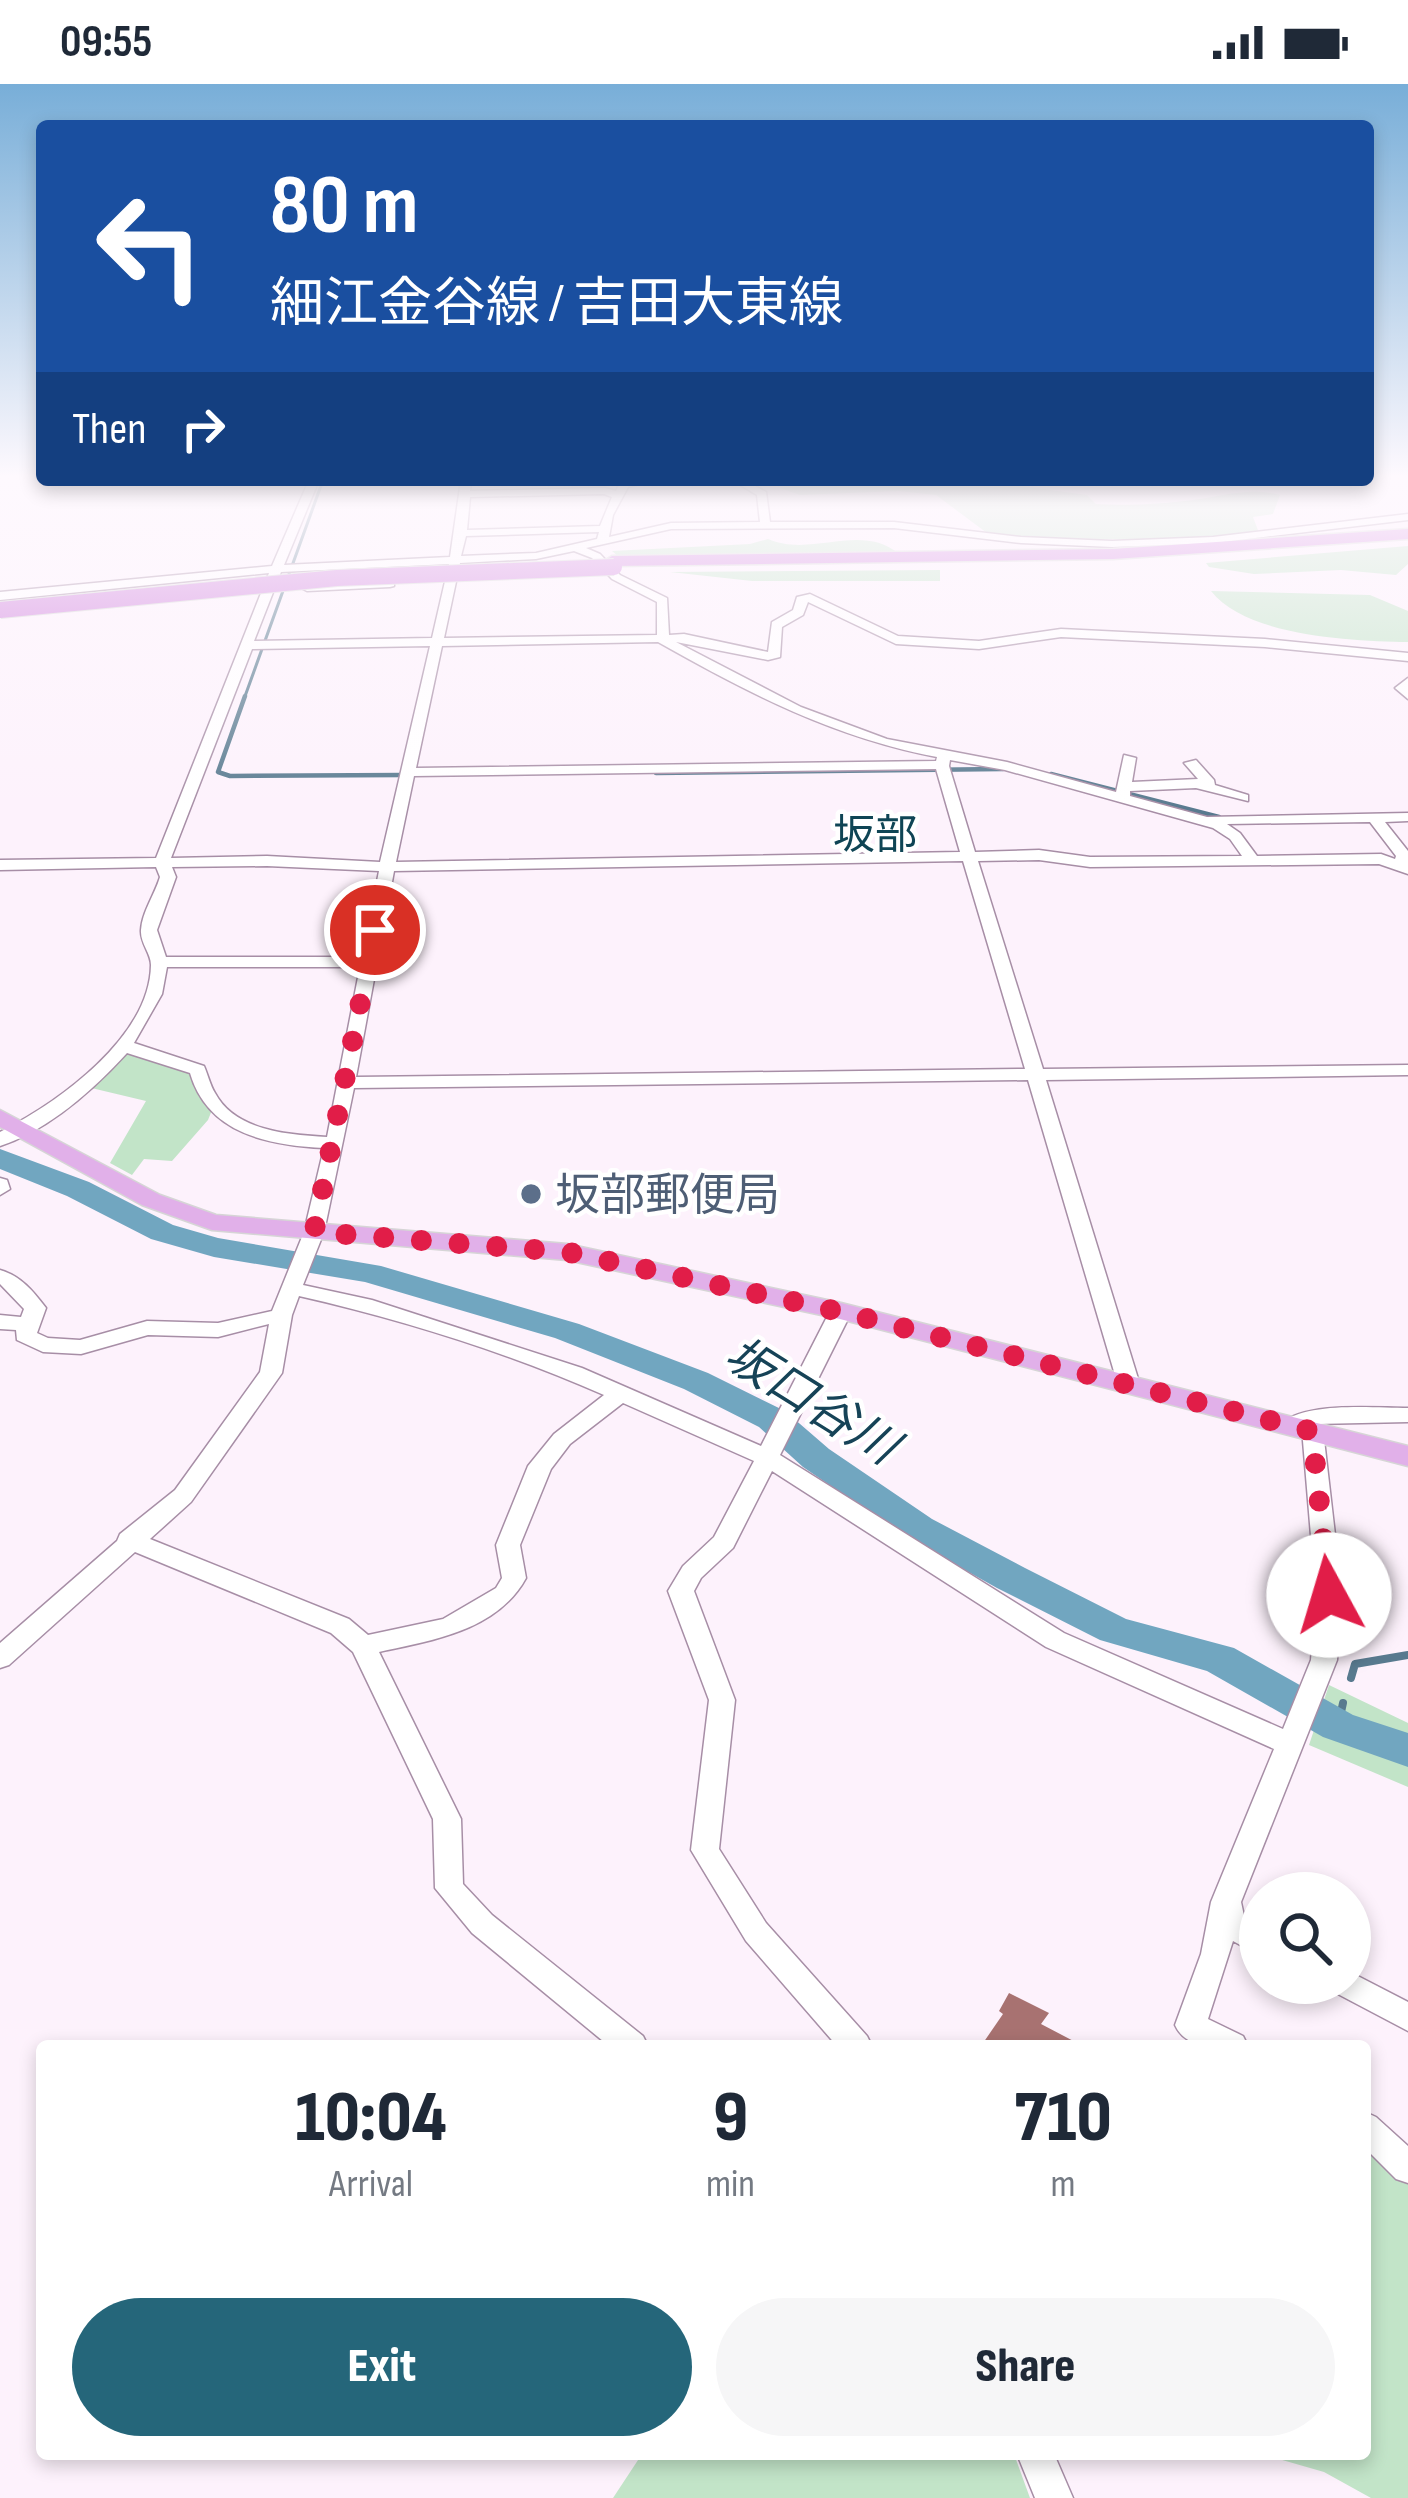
<!DOCTYPE html>
<html lang="en">
<head>
<meta charset="utf-8">
<style>
	body { margin:0; font-family:"Sofia Sans Condensed","Noto Sans JP",sans-serif; background:#f6f6f7; color:#1f2937; height:100vh; display:flex; flex-direction:column; font-size:45px; white-space:nowrap }
	* { box-sizing:border-box; margin:0 }
	p { font-size:39px; color:#747a83 }
	.icon { flex:none; width:66px; height:66px; fill:none; stroke:currentColor; stroke-width:2; stroke-linecap:round; stroke-linejoin:round }
	.map { position:relative; flex:1; overflow:hidden }
	.drawer { position:absolute; left:36px; top:1956px; width:1335px; height:420px; display:flex; flex-direction:column; background:#fff; border-radius:12px; box-shadow:0 6px 18px #0003 }
	.drawer>* { flex:none }
	.banner { position:absolute; left:36px; top:36px; width:1338px; height:366px; border-radius:12px; box-shadow:0 6px 18px #0003; background:#1a4fa0; color:#fff; overflow:hidden }
	.tools { position:absolute; left:1239px; top:1788px; display:grid; gap:24px }
	.tools a { display:grid; place-items:center; width:132px; height:132px; border-radius:50%; background:#fff; box-shadow:0 6px 18px #0003; font-size:60px }
	.pin { position:absolute; display:grid; place-items:center; width:102px; height:102px; color:#fff; margin:-51px; border:6px solid #fff; border-radius:50%; box-shadow:0 3px 12px #0007 }
	.me { position:absolute; width:132px; margin:-66px; rotate:354deg; stroke-linejoin:round; filter:drop-shadow(0 0 9px #0008) }
	.turn { display:flex; align-items:center; gap:42px; height:252px; padding:0 36px; font-size:54px }
	.turn .icon { width:156px; height:156px; stroke-width:2.5 }
	.turn b { display:block; font-size:84px; line-height:102px }
	.then { display:flex; align-items:center; height:114px; padding:0 36px; background:#0003; gap:24px; font-size:45px }
	.eta { display:flex; justify-content:space-evenly; align-items:center; height:204px; text-align:center }
	.eta b { font-size:72px; font-weight:800; line-height:84px }
	.button { display:flex; gap:24px; margin-top:auto; padding:24px 36px }
	.button a { flex:1; height:138px; border-radius:72px; background:#25667a; color:#fff; font-size:48px; font-weight:800; line-height:138px; text-align:center }
	.button a+a { background:#f6f6f7; color:#1f2937 }
	.status { display:flex; justify-content:space-between; align-items:center; height:84px; padding:0 60px; background:#fff; direction:ltr }
	.status svg { height:33px; fill:currentColor }
	.map>svg:first-child { display:block }
	.green { fill:#c2e4c8 }
	.lines { fill:none; stroke-linecap:round; stroke-linejoin:round }
	.stream-far2 { stroke:#587a8f; stroke-width:3 }
	.stream-far1 { stroke:#587a8f; stroke-width:4.5 }
	.stream { stroke:#587a8f; stroke-width:8 }
	.river { fill:#71a6c0; fill-rule:evenodd }
	.building { fill:#a87271 }
	.minor-casing { stroke:#a78ea6; stroke-width:3 }
	.major-casing { stroke:#d6d5d6; stroke-width:3 }
	.highway-casing { stroke:#d6d5d6; stroke-width:3 }
	.minor { fill:#fff; fill-rule:evenodd }
	.major { fill:#e1b0e9; fill-rule:evenodd }
	.highway { fill:#cd7cdb; fill-rule:evenodd }
	.highway-bridge-casing { stroke:#d6d5d6; stroke-width:18; stroke-linecap:butt }
	.highway-bridge { stroke:#cd7cdb; stroke-width:16 }
	.route { stroke:#e11d48; stroke-width:21; stroke-dasharray:0 37.8 }
	.service-dot { fill:#5c6f8a; stroke:#fff; stroke-width:4.5 }
	.labels { text-anchor:middle; stroke-width:9; stroke-linejoin:round; paint-order:stroke }
	.far-quarter-label { font-size:42px; fill:#0f4555; stroke:#fff }
	.service-label { font-size:45px; fill:#4e5e75; stroke:#fff; text-anchor:start }
	.water-label { font-size:48px; font-style:italic; fill:#164357; stroke:#fff }
</style>
</head>
<body>
<div class="status"><b>09:55</b><svg viewBox="0 0 49 12"><path d="M0 12V9h3v3zM5 12V6h3v6zM10 12V3h3v9zM15 12V0h3v12zM26 1h20v11H26zM47 4h2v5h-2z"/></svg></div>
<div class="map">
<svg width="1408" height="2414" viewBox="0 0 1408 2414">
	<rect width="100%" height="100%" fill="#fdf2fc"/>
	<path class="green" d="M781 396H978L1087 411 1096 420C1127 422 1162 420 1193 416 1225 412 1248 403 1280 411L1273 430 1253 433 1259 449 1182 456 1019 454 987 449 936 411 899 407 800 411 780 404Z
		M768 455C811 474 861 438 899 470L619 473 612 467 750 460Z
		M1408 462V480L1396 491 1341 486 1254 490 1209 483 1206 479Z
		M940 486V497H752L670 488Z
		M1211 507 1370 511 1408 527V558C1353 557 1247 553 1211 507Z
		M125 964 198 986 214 1021 208 1036 172 1077 144 1075 132 1091 110 1079 146 1017 83 1002Z
		M1329 1601 1408 1639V1703L1309 1661Z
		M1365 2053 1408 2095V2414H1371L1324 2388 1261 2370H1365Z
		M642 2370H1014L1030 2414H613Z"/>
	<g class="lines">
		<path class="stream-far2" d="M244 615 323 396"/>
		<path class="stream-far1" d="M245 612 218 688 230 692 403 691
			M656 689 1003 685
			M1051 690 1219 733"/>
		<path class="stream" d="M1351 1594 1355 1580 1408 1571
			M1338 1642 1343 1619"/>
		<path class="river" d="M0 1065 89 1098 173 1141 218 1154 381 1182 579 1240 708 1289 785 1327 829 1365 932 1435 1025 1484 1126 1535 1234 1564 1353 1631 1408 1649V1683L1323 1653 1207 1587 1100 1556 997 1504 906 1453 803 1383 759 1343 684 1305 555 1254 365 1198 214 1173 151 1155 67 1112 0 1085Z"/>
	</g>
	<path class="building" d="M1009 1909 1049 1929 1041 1940 1083 1962H981L1003 1930 999 1927Z"/>
	<g class="lines">
		<defs>
			<path id="minor" d="M309 396H319L284 481 450 473 461 396H471L470 407 605 404 616 407 620 399 656 396 628 403 613 431 609 453 671 439 760 438 757 411 732 396H744L766 408 770 438H894L1021 453 1112 457 1213 453 1408 430V436L1213 459 1112 463 1021 459 894 444 671 445 586 464 600 470 620 491 667 514 669 551 684 550 768 568 772 538 793 526 797 513 810 510 898 552 979 557 1061 545 1265 555 1408 569V577L1265 563 1061 553 979 565 896 560 808 518 803 531 782 543 780 573 768 576 676 558 801 623 887 655 1007 678 1116 708 1124 671 1136 674 1132 698 1198 695 1184 679 1196 676 1214 696 1215 701 1248 711V717L1196 704 1130 707V712L1207 733 1408 729V737L1385 738 1408 767V790L1379 780 1090 783 1039 776 978 777 1043 985 1408 981V991L1046 996 1140 1301 1137 1306 1129 1308 1118 1301 1028 996 354 1004 324 1148 303 1201 372 1216 582 1284 761 1362 830 1227 841 1221 849 1222 852 1227 780 1371 1064 1549 1283 1645 1311 1576 1316 1511 1302 1345 1290 1348 1279 1341C1305 1317 1372 1324 1408 1324V1338L1315 1340 1323 1347 1342 1511 1337 1576 1241 1818 1244 1832 1260 1843V1872L1233 1857 1208 1935 1243 1952 1248 1962C1222 1962 1187 1968 1175 1941L1201 1870 1211 1818 1274 1665 1046 1563 772 1387 733 1464 701 1494 694 1507 735 1616 719 1765 766 1839 867 1952 872 1962H837L746 1857 691 1766 709 1616 668 1507 683 1482 714 1453 754 1377 623 1319 570 1360 551 1385 520 1461 526 1494C497 1547 433 1556 379 1568L461 1735 463 1800 492 1831 643 1952 648 1962H609L472 1849 435 1804 433 1735 353 1568 331 1549 135 1468 9 1581 0 1584V1559L117 1457 120 1450 175 1406 260 1288 269 1240 218 1253 148 1251 81 1270 43 1268 17 1256 16 1246 0 1245V1231L21 1233 24 1225 0 1200V1186C21 1192 33 1207 46 1224L37 1249 48 1254 80 1256 147 1237 218 1239 272 1227 304 1148 324 1064C268 1061 208 1050 190 989L127 969C93 1006 49 1046 0 1062V1048C57 1019 150 954 151 881 151 869 140 859 141 846 142 828 155 810 160 793L156 783 0 786V776L156 774 269 489 0 516V508L272 482ZM604 410 612 413 600 442 467 446 470 413ZM599 448 597 455 536 469 461 472 466 452ZM574 467 592 474 612 495 657 518V551L444 554 460 479 536 475ZM449 480 432 554 254 557 281 488ZM658 558C748 609 835 654 937 673L936 677 416 684 442 562ZM430 562 380 778 267 772 171 774 252 565ZM950 676 1005 686 1213 744 1230 755 1242 772 1090 773 1039 766 975 768 949 682ZM936 685 960 768 396 778 414 692ZM1370 738 1396 772 1395 775 1381 770 1257 772 1240 749 1227 740ZM963 777 1025 985 356 993 394 787ZM267 782 379 787 362 873H166L157 846 176 793 172 783ZM167 883H360L327 1053C289 1051 235 1047 215 1009 210 1001 208 991 204 982L134 959 162 910ZM299 1212C400 1235 509 1269 604 1311L554 1350 528 1382 496 1461 502 1494 496 1504 443 1535 368 1551 349 1535 150 1455 191 1418 282 1289 292 1231Z
				M1052 396H1111L1106 399H1057Z
				M394 498V502L390 503 307 507 301 504 307 501Z
				M1408 594V615L1395 604Z
				M0 1094 7 1096 10 1105 0 1111Z
				M1350 1888 1408 1918V1947L1334 1908 1330 1899H1350Z
				M1365 2028 1376 2033 1408 2062V2099L1396 2095 1365 2064Z
				M1017 2370H1054L1073 2414H1035Z"/>
			<path id="major" d="M0 1026 160 1111 216 1131 567 1160 841 1219 1408 1362V1382L840 1235 567 1176 212 1146 142 1121 0 1043Z"/>
			<path id="highway" d="M1408 445V455L1113 475 612 482 604 477 612 472 1113 465Z"/>
		</defs>
		<use href="#minor" class="minor-casing"/>
		<use href="#major" class="major-casing"/>
		<use href="#highway" class="highway-casing"/>
		<use href="#minor" class="minor"/>
		<use href="#major" class="major"/>
		<use href="#highway" class="highway"/>
		<defs>
			<path id="highway-bridge" d="M0 526 337 494 614 483"/>
		</defs>
		<use href="#highway-bridge" class="highway-bridge-casing"/>
		<use href="#highway-bridge" class="highway-bridge"/>
	</g>
	<linearGradient id="sky" x2="0" y2="1"><stop stop-color="#78aed8"/><stop offset="0.54" stop-color="#fef9fe"/><stop offset="1" stop-color="#fef9fe" stop-opacity="0"/></linearGradient>
	<rect width="1408" height="727" fill="url(#sky)"/>
	<g class="lines">
		<path class="route" d="M375 846 314 1148 567 1168 841 1228 1312 1347 1329 1511"/>
	</g>
	<circle class="service-dot" cx="531" cy="1110" r="12"/>
	<g class="labels">
		<g class="far-quarter-label">
			<text x="875" y="765">坂部</text>
		</g>
		<g class="service-label">
			<text x="555" y="1126">坂部郵便局</text>
		</g>
		<g class="water-label">
			<text transform="translate(812 1316) rotate(32)" y="17">坂口谷川</text>
		</g>
	</g>
</svg>
<div class="tools">
<a><svg class="icon" aria-label="search" viewBox="0 0 24 24"><circle cx="10" cy="10" r="6"/><path d="M15 15l6 6"/></svg></a>
</div>
<div class="pin" style="left:375px;top:846px;background:#d93025"><svg class="icon" aria-label="arrive" viewBox="0 0 24 24"><path d="M6 21V4h12l-3 4 3 4H6"/></svg></div>
<svg class="me" style="left:1329px;top:1511px" viewBox="-20 -20 40 40"><circle r="19" fill="#fff"/><path d="M0-13L10 11 0 6-10 11z" fill="#e11d48"/></svg>
<div class="banner">
<div class="turn"><svg class="icon" aria-label="left" viewBox="0 0 24 24"><path d="M17 20v-9H6M10 6l-5 5 5 5"/></svg><div><b>80 m</b>細江金谷線 / 吉田大東線</div></div>
<div class="then">Then<svg class="icon" aria-label="right" viewBox="0 0 24 24"><path d="M7 20v-9h11M14 6l5 5-5 5"/></svg></div>
</div>
<section class="drawer">
<div class="eta">
<div><b>10:04</b><p>Arrival</p></div>
<div><b>9</b><p>min</p></div>
<div><b>710</b><p>m</p></div>
</div>
<div class="button"><a>Exit</a><a>Share</a></div>
</section>
</div>
</body>
</html>
